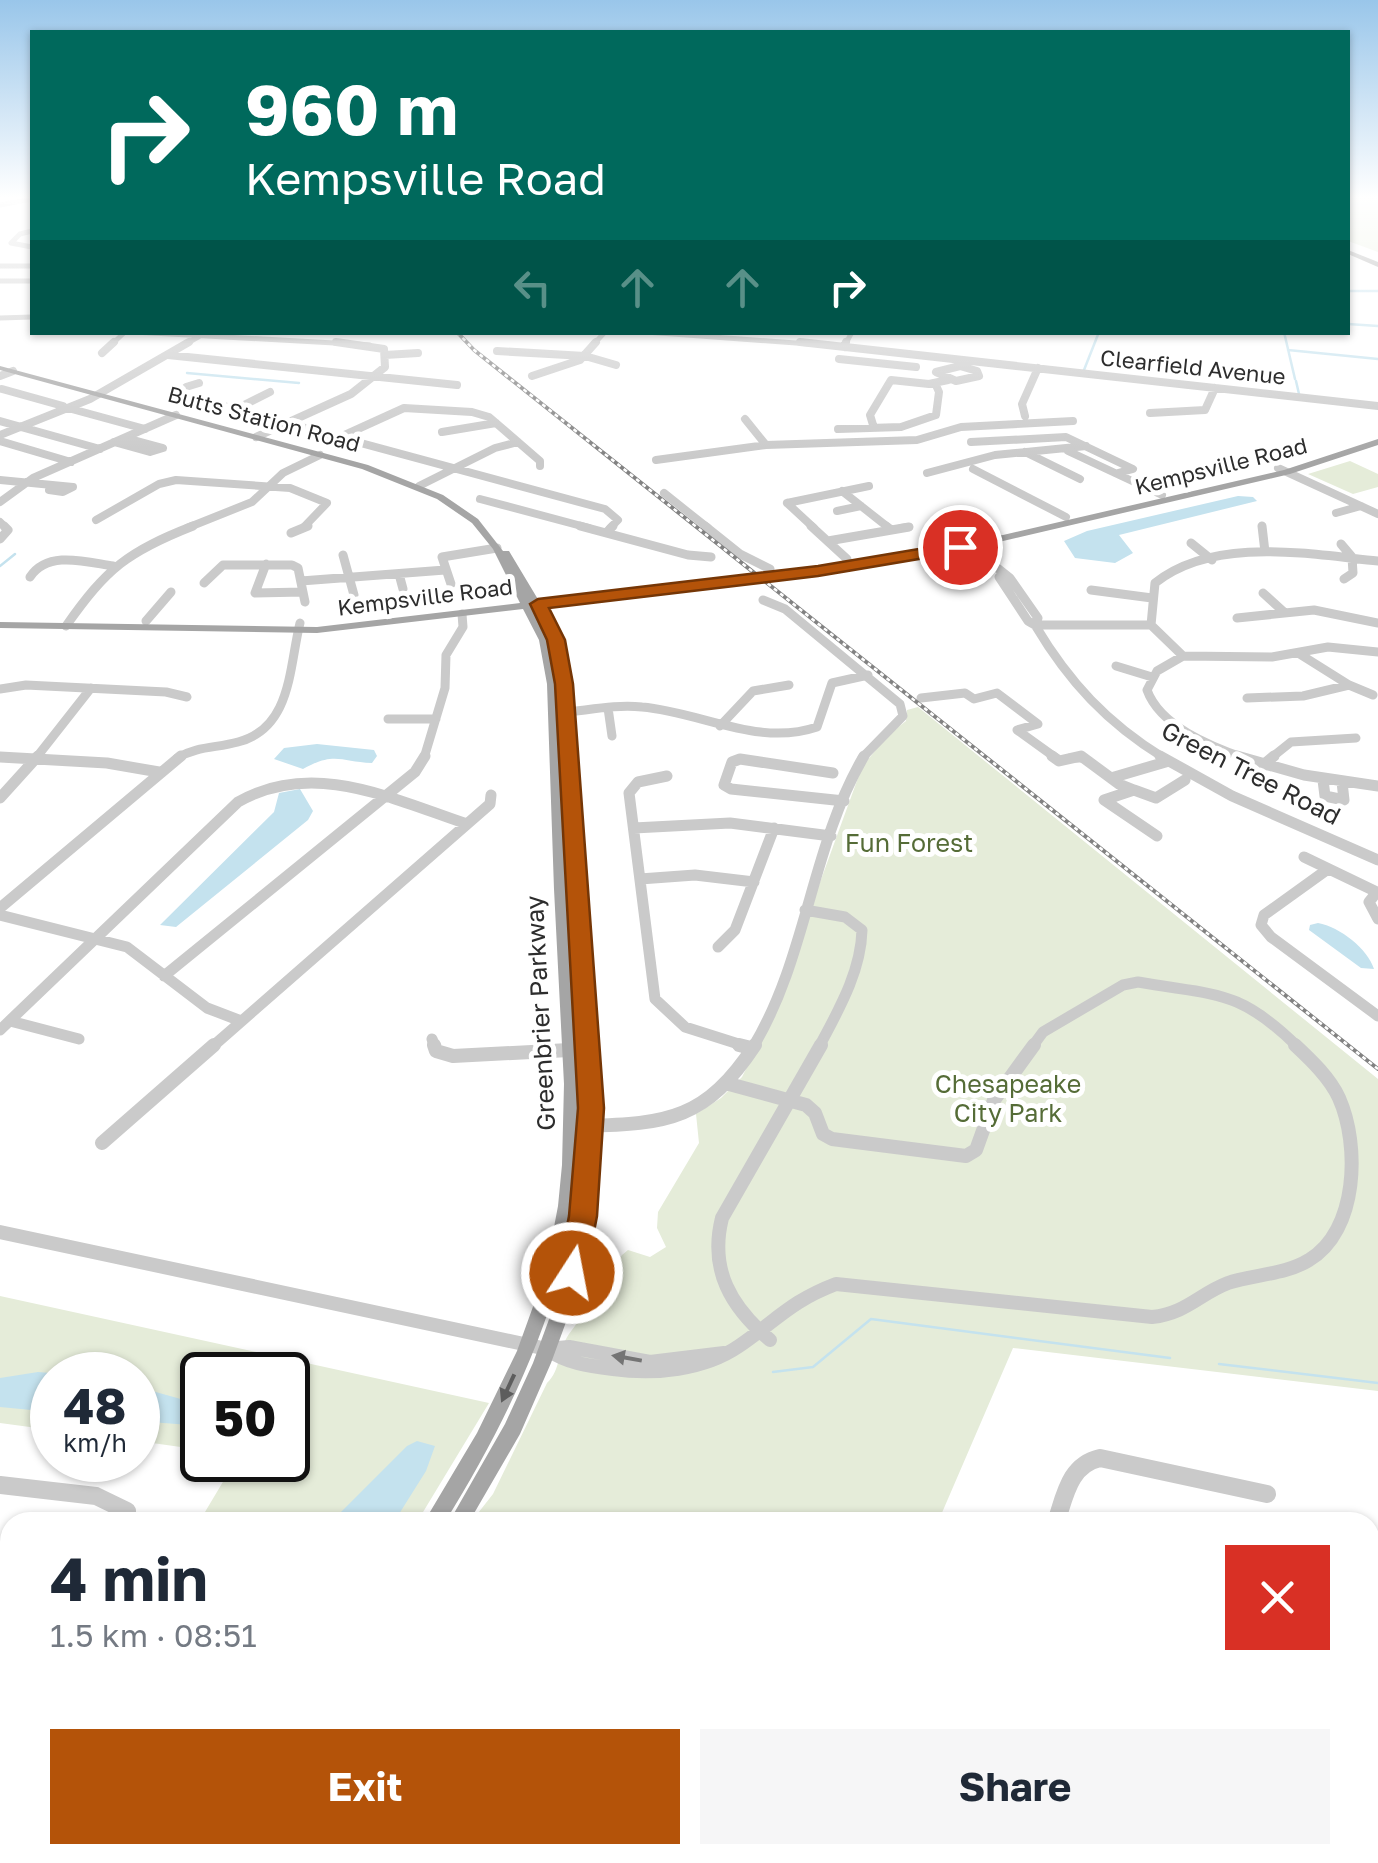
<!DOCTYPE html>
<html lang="en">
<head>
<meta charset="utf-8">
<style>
	body { margin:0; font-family:"Golos Text",sans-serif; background:#f6f6f7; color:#1f2937; height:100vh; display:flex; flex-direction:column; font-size:38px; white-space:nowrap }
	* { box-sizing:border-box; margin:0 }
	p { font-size:32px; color:#747a83 }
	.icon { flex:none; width:55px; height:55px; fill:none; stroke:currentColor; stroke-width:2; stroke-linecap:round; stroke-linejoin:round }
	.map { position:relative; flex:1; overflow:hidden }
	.sheet { position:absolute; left:0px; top:1512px; width:1380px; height:352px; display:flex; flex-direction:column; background:#fff; border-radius:30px 30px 0 0; box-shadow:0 2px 8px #0004 }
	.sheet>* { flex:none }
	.top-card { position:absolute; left:30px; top:30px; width:1320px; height:305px; border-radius:0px; box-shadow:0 2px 8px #0004; background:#00695c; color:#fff; overflow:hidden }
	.speed { position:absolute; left:30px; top:1352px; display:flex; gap:20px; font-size:50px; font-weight:700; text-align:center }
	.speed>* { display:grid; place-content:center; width:130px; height:130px; border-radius:50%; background:#fff; box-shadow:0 2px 8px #0004; line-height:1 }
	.speed small { font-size:25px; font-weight:400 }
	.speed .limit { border:5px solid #111; border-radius:15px; background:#fff; color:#111 }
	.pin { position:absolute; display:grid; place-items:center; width:85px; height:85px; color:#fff; margin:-42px; border:5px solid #fff; border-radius:50%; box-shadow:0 2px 10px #0007 }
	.me { position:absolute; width:110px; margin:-55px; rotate:11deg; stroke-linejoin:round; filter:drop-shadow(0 0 8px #0008) }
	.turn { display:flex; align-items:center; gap:35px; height:210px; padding:0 50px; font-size:45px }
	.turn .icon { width:130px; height:130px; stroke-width:2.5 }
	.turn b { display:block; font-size:70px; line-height:85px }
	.lanes { display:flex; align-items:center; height:95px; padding:0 50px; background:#0003; justify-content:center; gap:50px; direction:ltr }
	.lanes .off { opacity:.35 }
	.round { display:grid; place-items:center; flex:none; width:105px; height:105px; border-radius:0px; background:#f6f6f7 }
	.summary { display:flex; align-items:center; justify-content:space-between; height:170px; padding:0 50px }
	h1 { font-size:60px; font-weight:700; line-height:75px }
	.cta { display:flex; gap:20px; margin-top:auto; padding:20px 50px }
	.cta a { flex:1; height:115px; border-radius:0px; background:#b45309; color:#fff; font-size:40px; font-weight:700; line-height:115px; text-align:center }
	.cta a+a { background:#f6f6f7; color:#1f2937 }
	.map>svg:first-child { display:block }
	.green { fill:#e5ecd9 }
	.water { fill:#c4e2ee }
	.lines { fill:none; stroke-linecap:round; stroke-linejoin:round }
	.stream { stroke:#c4e2ee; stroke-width:2.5 }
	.minor-far5 { stroke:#cacaca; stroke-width:5 }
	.minor-far4 { stroke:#cacaca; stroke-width:8 }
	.minor-far3 { stroke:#cacaca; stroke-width:9 }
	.minor-far2 { stroke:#cacaca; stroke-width:11 }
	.minor-far1 { stroke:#cacaca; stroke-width:14 }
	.minor { stroke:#cacaca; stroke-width:18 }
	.major { fill:#a5a5a5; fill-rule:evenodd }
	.highway { fill:#949494; fill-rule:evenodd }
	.rail-casing { stroke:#828282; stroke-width:4 }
	.rail { stroke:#fff; stroke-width:2.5; stroke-dasharray:4; stroke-linecap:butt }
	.oneway { fill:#747474 }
	.oneway2 { fill:#5d5d5d }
	.route { fill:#b45309; stroke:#753606; stroke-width:2.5 }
	.labels { text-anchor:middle; stroke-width:10; stroke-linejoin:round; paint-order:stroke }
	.far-street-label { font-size:22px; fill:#2d2d2d; stroke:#fff }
	.street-label { font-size:25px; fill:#2d2d2d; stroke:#fff }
	.park-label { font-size:25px; fill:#556c37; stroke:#fff }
</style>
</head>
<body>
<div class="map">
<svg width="1378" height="1863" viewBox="0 0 1378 1863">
	<rect width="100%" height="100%" fill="#fff"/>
	<path class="green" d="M1348 197H1378V252L1348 241Z
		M1350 461 1378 474V487L1353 494 1308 474Z
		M918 707 1378 1079V1391L1013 1348 938 1522H471L493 1494 547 1383C561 1370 558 1349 569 1334 588 1309 605 1283 622 1255L628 1250 650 1257 666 1247 657 1228 658 1212 699 1143 696 1114 721 1098 742 1077 768 1025 862 767 887 736 906 721 907 710Z
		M0 1296 489 1403 417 1522H199L236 1460H288V1375H202V1450L138 1441V1375H52V1430L0 1423Z
		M10 1828V1855H203L198 1863H0V1843Z"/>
	<path class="water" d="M1238 496 1253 497 1257 501 1119 535 1133 553 1115 563 1075 558 1064 541 1087 531Z
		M317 744 374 750 377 756 372 763C341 762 335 751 303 769L274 759 284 748Z
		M300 789 313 811 308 820 176 927 160 925 274 812 279 793Z
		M1318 923C1340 927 1368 949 1374 969L1361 968 1309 930 1310 925Z
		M38 1372 76 1375H52V1412L0 1407V1378Z
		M138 1387 202 1405V1426L138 1421Z
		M417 1441 435 1446 426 1471 394 1522H331L407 1446Z
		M1378 1751V1863H1209L1213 1855H1370V1756Z"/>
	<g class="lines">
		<path class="stream" d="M1348 291H1378
			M1348 324 1378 326
			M1284 332 1295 379
			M1288 350 1378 359
			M1084 370 1099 332
			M187 373 299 383
			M1296 381 1299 394
			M0 566 15 554
			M1219 1364 1378 1383
			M773 1372 813 1367 871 1319 1170 1358"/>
		<path class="minor-far5" d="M0 205 32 199
			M32 231 20 234 11 243 32 247
			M0 266H32
			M0 281H32
			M0 318 32 317
			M134 332 370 345
			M646 332 823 345
			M111 345 125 332
			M184 345 200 336
			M593 345 605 332
			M845 345 852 332"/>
		<path class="minor-far4" d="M800 342 1378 406
			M844 347 846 342
			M497 351 585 356 616 365
			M102 353 114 342
			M168 355 457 385
			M385 355 418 353
			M839 359 916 367
			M960 366 977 371 979 376 956 381 936 372Z
			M0 376 13 371
			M532 376 580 360 596 342
			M199 383 186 387 183 395 605 509 618 520 610 528
			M2 389 63 406
			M68 408 145 429
			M234 410 270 392
			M1150 413 1205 410 1215 388
			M1025 416 1022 404 1038 368
			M745 419 766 445
			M0 421 100 449
			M874 428 870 415 891 380 929 384 948 380
			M838 429 901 427 936 415 939 392 935 383
			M442 432 496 423
			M0 435 90 399 189 342
			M256 437 351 394 385 367 384 349 336 342
			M338 438 404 408 472 412 489 417 540 461V466
			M0 441 71 462
			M114 442 150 452 163 448 126 438
			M971 442 1066 437 1133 469 1118 473
			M1068 451 1162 495
			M1025 452 1080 479
			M656 460 766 445 917 440 961 427 1073 421
			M1278 468 1378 514
			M973 469 1066 517
			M927 473 995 455 1086 446
			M0 480 73 487 63 492 49 490 50 487
			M419 486 495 448 518 442
			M842 491 889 528
			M664 493 708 528
			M480 499 589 528
			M0 502 33 478 176 415
			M787 503 869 486
			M787 503 814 528
			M837 511 861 506
			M1336 513 1361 506
			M96 520 159 484 176 480 290 488 327 503 303 528
			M0 522 6 528
			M187 528 252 502 283 473 320 455
			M901 528 909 527"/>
		<path class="minor-far3" d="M580 526 688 555 711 557
			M705 526 740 554 770 569
			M811 526 847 559
			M886 526 891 530
			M1262 526 1265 552
			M607 532 613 526
			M291 533 308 526
			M0 539 8 530 4 526
			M961 539 1010 578 1038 618 1035 625C1069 682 1107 723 1164 758
			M828 541 909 527
			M1191 543 1212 560
			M1341 544 1352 557 1353 573 1344 579
			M343 555 354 595
			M266 564 255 593 303 592
			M399 574 403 589
			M30 577C48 550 86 562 113 566
			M999 577 1028 621 1035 625
			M301 581 445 570
			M204 583 223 565H292L298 568 305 602
			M451 584 442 557 497 548
			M1091 590 1152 598
			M1263 593 1284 612
			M763 600 785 609 900 704 903 716 862 758
			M1237 618 1314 610 1378 623
			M146 621 171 592
			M1035 625H1151
			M66 626C107 568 127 552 193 526
			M1298 653 1349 685 1373 695
			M1183 656 1151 625 1155 583C1214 536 1308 554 1378 561
			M1116 666 1152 677
			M0 689 26 685 166 692 187 697
			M921 698 965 693 974 699 997 693 1038 724 1017 730 1056 758
			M1247 698 1303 696 1349 685
			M608 708 612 736
			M557 713C585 711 614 704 642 707 701 712 758 747 817 727L832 683 868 675
			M388 719H436
			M720 726 753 691 789 685
			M0 757 26 758
			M36 758 91 688
			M177 758C197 746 217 748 238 742 292 728 289 667 300 623
			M424 758 445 688 446 655 463 627 462 614
			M1070 758H1084
			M1244 758C1210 746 1160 726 1147 690L1157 671 1183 656 1272 657 1328 647 1378 652
			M1271 758 1291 742 1356 738"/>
		<path class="minor-far2" d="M1052 756 1059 761 1081 756 1119 784 1134 790 1104 800 1157 836
			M1160 756 1232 796 1378 860
			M1237 756 1304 775 1378 786
			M0 757 107 763 159 772
			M1261 767 1274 756
			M833 773 740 759 732 762 724 785 731 789 844 801
			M667 776 638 782 629 793 655 999 685 1027 748 1047
			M1111 778 1169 761
			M1323 780 1325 796 1344 800 1342 782
			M1134 790 1156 798 1185 780
			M0 798 38 756
			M634 828 730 823 831 836
			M1304 857 1377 892 1369 902 1378 919
			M1328 869 1264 915 1261 925 1271 937 1378 1016
			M640 879 695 875 754 882
			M0 908 181 756
			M805 910 845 917 862 930C861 972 838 1011 819 1047
			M0 915 127 947 207 1008 241 1021
			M718 947 735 930 774 828
			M164 976 415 772 425 756
			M10 1021 79 1039
			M0 1030 238 802C313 759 392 799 467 824
			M432 1039 435 1047
			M212 1047 490 804 491 795
			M753 1047C807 958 811 846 864 756
			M1032 1047 1043 1032 1123 985 1138 982C1216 996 1238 988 1298 1047"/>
		<path class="minor-far1" d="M434 1045 436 1051 453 1056 569 1050
			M739 1045 751 1048
			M729 1084 806 1105 815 1113 823 1134 832 1139 966 1156 976 1150 994 1100 1034 1045
			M584 1126C669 1124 706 1119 755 1045
			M102 1143 214 1045
			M0 1232 547 1349
			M770 1340C731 1307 709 1270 722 1218L821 1045
			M724 1353 650 1362 569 1347 547 1349C566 1363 589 1366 613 1369 654 1375 704 1370 739 1346 777 1320 791 1301 836 1284L1152 1317C1187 1313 1199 1294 1228 1283 1254 1274 1285 1275 1309 1260 1358 1231 1360 1145 1339 1098 1330 1078 1311 1060 1295 1045"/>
		<path class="minor" d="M0 1485 96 1496 127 1511
			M1056 1522C1065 1496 1069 1465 1100 1458L1267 1494
			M0 1713 10 1676
			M533 1855 550 1863
			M773 1863 775 1855"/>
		<path class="major" d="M0 366 368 465 443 495 478 519 503 551H509L539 601 818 568 1003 535 1284 470 1378 439V445L1290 474 1003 541 818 574 543 607 555 628 570 685 599 1108 591 1216 573 1303 551 1363 520 1434 469 1522H449L505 1424 533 1363 555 1303 567 1249C542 1348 498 1436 445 1522H424L477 1433 517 1351 539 1290 550 1248 558 1206 562 1165 564 1084 554 889 547 684 539 640 523 609 317 633 0 628V622L317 627 520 603 493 549 472 523 437 499 362 469 0 370ZM559 694 583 1108 575 1216 568 1247 575 1206 580 1125Z
			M208 1855H233L229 1863H204Z
			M238 1855H263L259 1863H234Z"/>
		<path class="highway" d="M1348 250 1378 262V267L1348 254Z"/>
		<defs>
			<path id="rail" d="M457 332 474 350 1378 1069"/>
		</defs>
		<use href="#rail" class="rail-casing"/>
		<use href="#rail" class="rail"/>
	</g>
	<defs><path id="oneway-solid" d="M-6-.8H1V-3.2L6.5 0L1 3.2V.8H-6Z" transform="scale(2.5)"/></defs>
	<use class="oneway" href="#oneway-solid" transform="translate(627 1358) rotate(-170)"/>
	<use class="oneway2" href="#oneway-solid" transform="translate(508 1388) rotate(115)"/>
	<linearGradient id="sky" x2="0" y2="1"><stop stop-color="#99c6ea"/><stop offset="0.43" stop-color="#fff"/><stop offset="1" stop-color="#fff" stop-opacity="0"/></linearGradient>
	<rect width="1378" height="458" fill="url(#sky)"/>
	<path class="route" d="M960 542 969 547 966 551 818 576 549 608 565 640 573 684 604 1108 597 1216 586 1273 582 1281 572 1284 562 1281 558 1273 569 1216 578 1108 555 684 547 640 530 604 538 599 818 566Z"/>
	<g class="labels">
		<g class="far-street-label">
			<text transform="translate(1193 367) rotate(6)" y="8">Clearfield Avenue</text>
			<text transform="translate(264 419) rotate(15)" y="8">Butts Station Road</text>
			<text transform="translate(1221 466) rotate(-14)" y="8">Kempsville Road</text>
			<text transform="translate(425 597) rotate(-7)" y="8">Kempsville Road</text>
		</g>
		<g class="street-label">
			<text transform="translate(1251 773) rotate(27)" y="9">Green Tree Road</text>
			<text transform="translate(540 1013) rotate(-93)" y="9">Greenbrier Parkway</text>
		</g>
		<g class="park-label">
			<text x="909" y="852">Fun Forest</text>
			<text x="1008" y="1093">Chesapeake<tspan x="1008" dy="29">City Park</tspan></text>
		</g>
	</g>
</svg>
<div class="speed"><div>48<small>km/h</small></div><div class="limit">50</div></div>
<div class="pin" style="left:960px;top:547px;background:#d93025"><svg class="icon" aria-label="arrive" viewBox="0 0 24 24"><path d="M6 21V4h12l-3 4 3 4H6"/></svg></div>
<svg class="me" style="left:572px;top:1273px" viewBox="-20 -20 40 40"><circle r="17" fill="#b45309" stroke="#fff" stroke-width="3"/><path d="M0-11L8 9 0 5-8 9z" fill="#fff"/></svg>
<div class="top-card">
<div class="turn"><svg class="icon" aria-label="right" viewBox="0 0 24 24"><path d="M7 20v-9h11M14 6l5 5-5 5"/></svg><div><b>960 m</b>Kempsville Road</div></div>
<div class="lanes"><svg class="icon off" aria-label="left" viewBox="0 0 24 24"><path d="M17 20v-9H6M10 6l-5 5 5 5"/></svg><svg class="icon off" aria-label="ahead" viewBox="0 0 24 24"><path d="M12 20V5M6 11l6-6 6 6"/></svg><svg class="icon off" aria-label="ahead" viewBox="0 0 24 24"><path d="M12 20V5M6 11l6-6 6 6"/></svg><svg class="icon" aria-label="right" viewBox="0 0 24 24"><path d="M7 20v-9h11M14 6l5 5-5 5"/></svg></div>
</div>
<section class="sheet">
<div class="summary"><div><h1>4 min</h1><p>1.5 km · 08:51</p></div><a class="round" style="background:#d93025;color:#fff"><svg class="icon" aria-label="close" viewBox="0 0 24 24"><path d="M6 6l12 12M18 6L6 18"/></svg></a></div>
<div class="cta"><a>Exit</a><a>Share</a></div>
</section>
</div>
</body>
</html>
